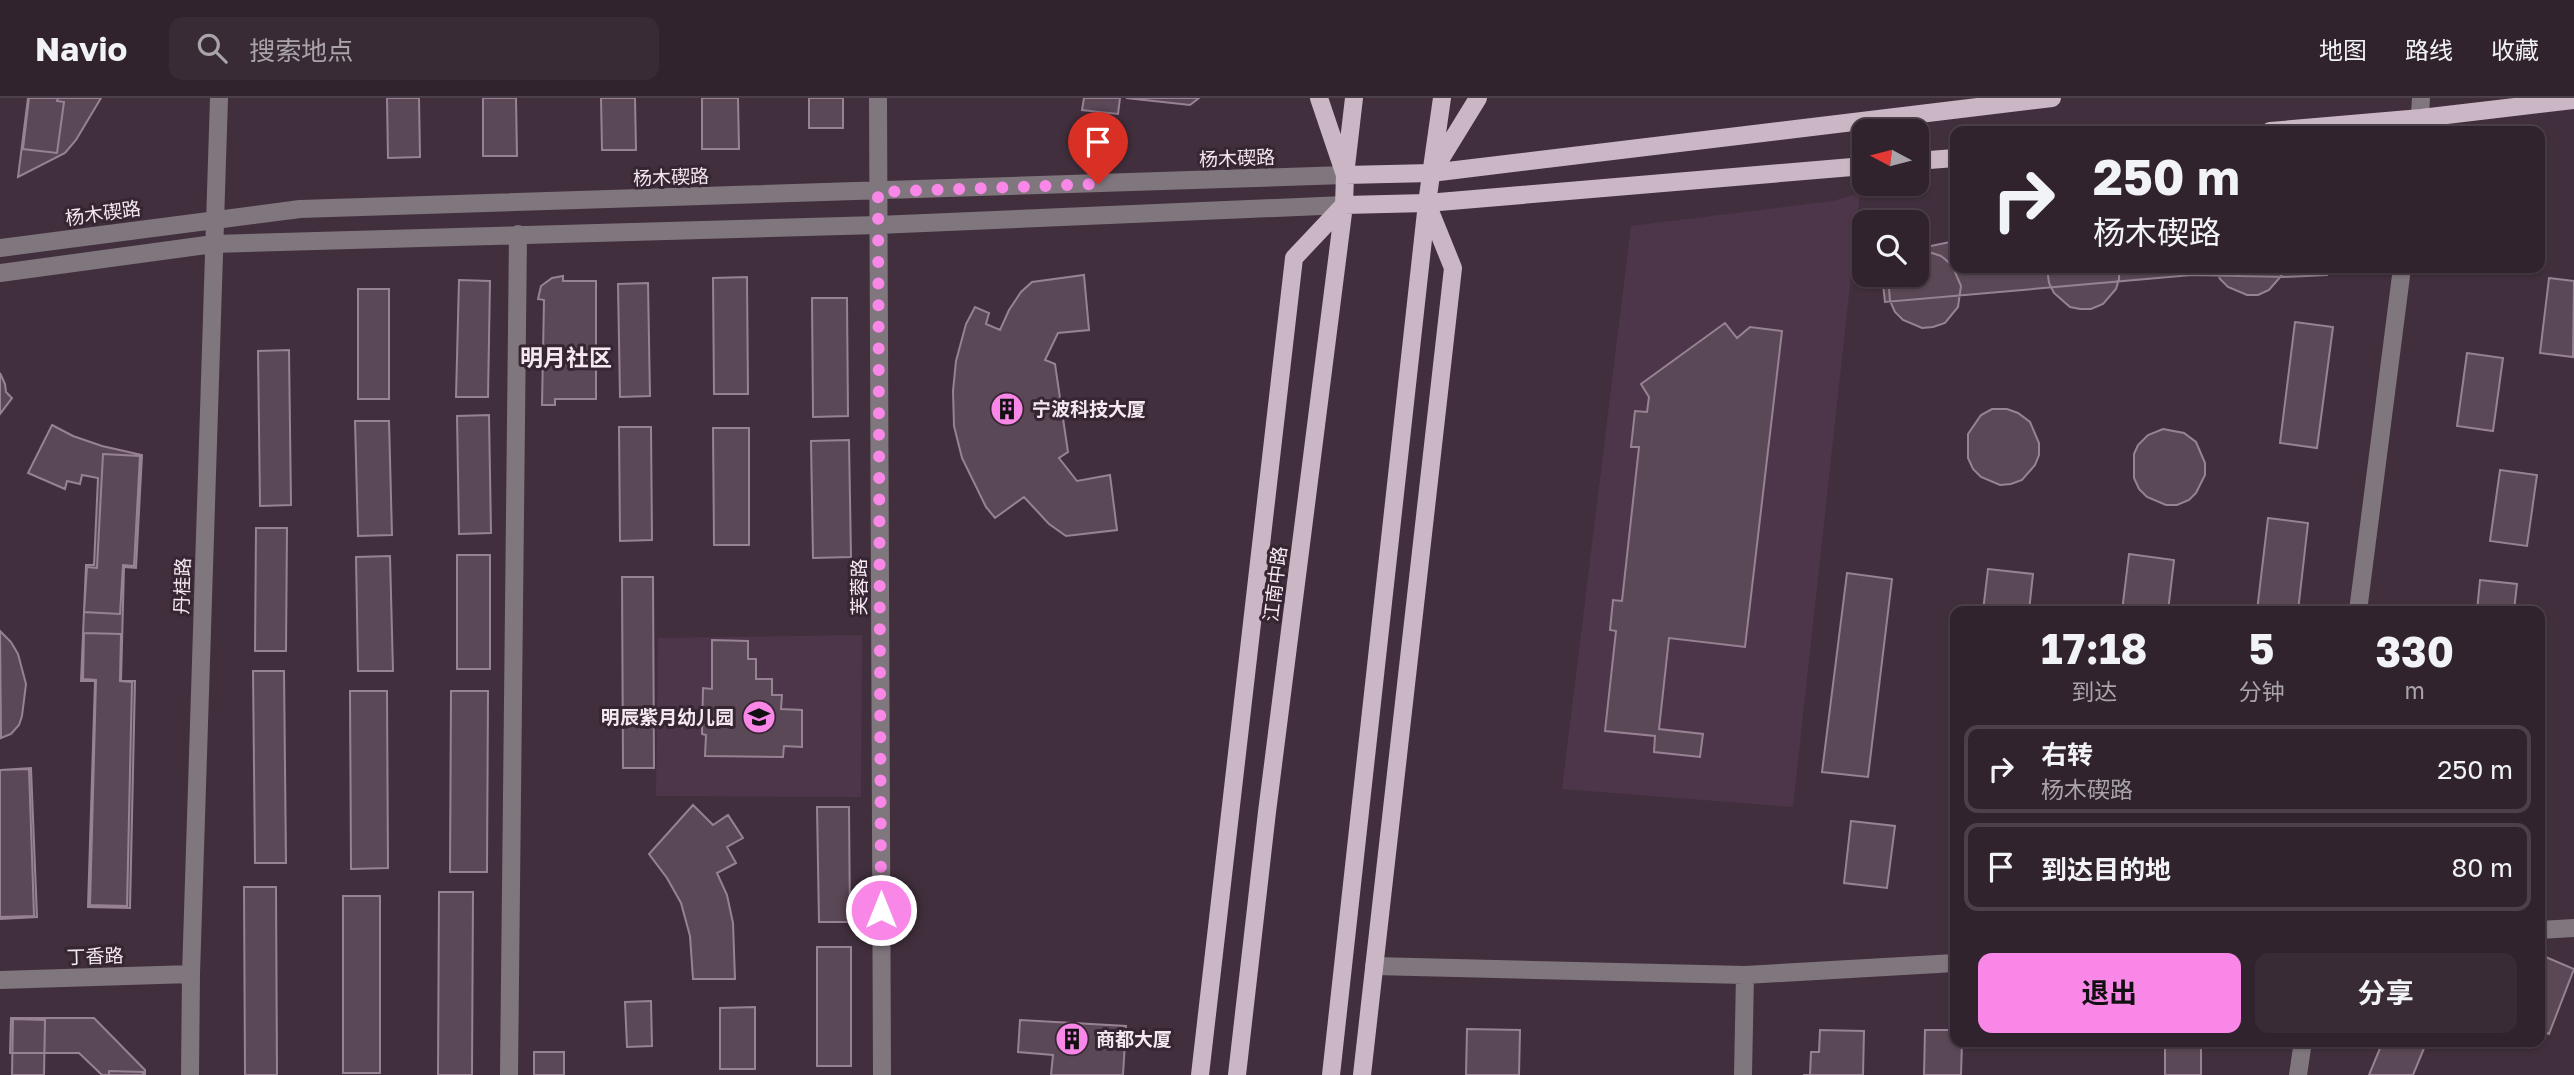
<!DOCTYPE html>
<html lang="zh">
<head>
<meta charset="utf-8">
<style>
	body { margin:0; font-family:"Golos Text","Noto Sans SC",sans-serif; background:#392b36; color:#f1f3f6; height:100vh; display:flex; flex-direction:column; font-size:26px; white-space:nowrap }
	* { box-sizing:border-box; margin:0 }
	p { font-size:23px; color:#a8a4aa }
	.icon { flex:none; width:38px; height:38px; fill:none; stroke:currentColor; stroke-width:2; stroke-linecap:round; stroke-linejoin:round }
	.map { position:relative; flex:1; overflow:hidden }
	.sheet { position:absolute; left:1950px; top:508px; width:595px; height:441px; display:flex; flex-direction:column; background:#31232e; border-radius:14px; box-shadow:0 2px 5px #0004,0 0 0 2px #4c404a }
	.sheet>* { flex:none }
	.banner { position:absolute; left:1950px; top:28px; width:595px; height:147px; border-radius:14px; box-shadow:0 2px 5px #0004,0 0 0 2px #4c404a; background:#31232e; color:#f1f3f6; overflow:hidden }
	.needle { width:46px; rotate:277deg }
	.buttons { position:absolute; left:1852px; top:21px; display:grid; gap:14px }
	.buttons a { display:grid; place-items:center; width:77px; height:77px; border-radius:14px; background:#31232e; box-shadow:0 2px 5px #0004,0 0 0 2px #4c404a; font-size:35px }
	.pin { position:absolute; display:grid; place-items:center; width:60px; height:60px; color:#fff; margin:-72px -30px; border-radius:50% 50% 50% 0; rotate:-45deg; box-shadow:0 0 7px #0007 }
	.pin .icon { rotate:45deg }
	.me { position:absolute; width:77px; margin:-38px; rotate:0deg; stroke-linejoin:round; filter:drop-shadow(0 0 5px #0008) }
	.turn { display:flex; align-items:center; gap:24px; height:147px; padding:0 28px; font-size:32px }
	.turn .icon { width:91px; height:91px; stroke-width:2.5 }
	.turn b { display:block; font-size:49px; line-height:60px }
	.eta { display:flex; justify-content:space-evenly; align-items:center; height:119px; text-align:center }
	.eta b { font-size:42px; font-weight:700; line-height:49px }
	.cta { display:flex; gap:14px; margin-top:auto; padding:14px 28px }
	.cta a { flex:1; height:80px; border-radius:14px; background:#f987e8; color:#111; font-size:28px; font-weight:700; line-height:80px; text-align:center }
	.cta a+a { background:#392b36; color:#f1f3f6 }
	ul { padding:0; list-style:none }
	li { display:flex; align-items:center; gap:21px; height:88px; margin:0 14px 10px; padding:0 14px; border:4px solid #4c404a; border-radius:14px }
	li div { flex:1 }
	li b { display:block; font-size:26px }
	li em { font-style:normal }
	header { display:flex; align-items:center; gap:42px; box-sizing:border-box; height:98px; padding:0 35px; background:#31232e; border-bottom:2px solid #4c404a }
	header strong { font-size:33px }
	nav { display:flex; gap:38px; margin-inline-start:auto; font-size:24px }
	.search { width:490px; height:63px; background:#392b36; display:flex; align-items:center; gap:18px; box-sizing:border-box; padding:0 24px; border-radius:14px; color:#a8a4aa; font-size:26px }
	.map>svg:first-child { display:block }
	.built { fill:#4d3649 }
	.building { fill:#5b4857; stroke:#978293; stroke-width:2 }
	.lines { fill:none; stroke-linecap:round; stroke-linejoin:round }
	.minor { stroke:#80767e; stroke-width:18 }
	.major { stroke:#cab6c5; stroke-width:18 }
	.route { stroke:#f987e8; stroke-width:12; stroke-dasharray:0 21.6 }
	.labels { text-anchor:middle; stroke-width:6; stroke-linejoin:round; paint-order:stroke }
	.street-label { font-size:19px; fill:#f4e8f1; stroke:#362533 }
	.poi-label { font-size:19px; font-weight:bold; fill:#f4e8f1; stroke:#362533; text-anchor:start }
	.quarter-label { font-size:23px; font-weight:bold; fill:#f4e8f1; stroke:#362533 }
</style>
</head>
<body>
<header>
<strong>Navio</strong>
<div class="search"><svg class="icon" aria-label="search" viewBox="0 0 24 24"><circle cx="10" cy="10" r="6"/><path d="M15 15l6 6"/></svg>搜索地点</div>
<nav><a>地图</a><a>路线</a><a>收藏</a></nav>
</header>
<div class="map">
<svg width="2574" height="977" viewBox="0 0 2574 977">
	<rect width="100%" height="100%" fill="#412f3d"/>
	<path class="built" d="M1860 95 1793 709 1562 691 1631 128 1833 103Z
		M862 537 861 699 656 698 658 540Z"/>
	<path class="building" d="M28 0H101L76 42 65 55 18 79Z
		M29 0H58L57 3 64 4 57 55 23 51Z
		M387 0H419L420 59 388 60Z
		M483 0H516L517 58H483Z
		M601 0H635L636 52H602Z
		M702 0H738L739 51H702Z
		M809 0H843V30H809Z
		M1084 0H1120L1118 16 1082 12Z
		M1126 0H1199L1190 7Z
		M1955 143V170H2327V177L2285 179 2192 177 1885 204 1882 177H1916V151Z
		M1916 154H1929L1941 158 1952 167 1961 188 1958 209 1945 225 1933 229 1922 230 1903 222 1895 214 1890 203 1889 190 1891 177H1916Z
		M2047 170H2119V181L2116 191 2103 206 2091 211H2080L2070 209 2054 195 2049 185Z
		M2215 170H2284L2282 177 2269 192 2258 197H2247L2228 189 2220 181Z
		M1084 177 1089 232 1058 235 1045 262 1055 266 1068 354 1059 360 1077 383 1110 377 1117 432 1066 438 1049 426 1024 399 995 420 986 409 962 360 954 328 953 293 956 263 966 226 975 209 989 215 986 226 1000 232 1009 212 1021 194 1032 184Z
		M563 178V183H596V301H555V307H542L544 202 538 201 541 188 552 180Z
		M747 179 748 296H714L713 180Z
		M2549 180 2574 183 2573 259 2540 255Z
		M459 182 490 183 488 299H456Z
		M648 185 650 298 620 299 618 186Z
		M358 191H389V301H358Z
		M812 200H847L848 318 813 319Z
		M2295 224 2333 229 2317 350 2280 345Z
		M1725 225 1737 240 1750 229 1782 233 1745 549 1669 540 1659 631 1703 636 1700 659 1654 654 1655 638 1605 633 1616 533 1610 532 1613 502 1622 503 1639 349H1631L1635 313 1647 314 1649 299 1641 286Z
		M289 252 291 407 260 408 258 253Z
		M2467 255 2503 260 2493 333 2457 328Z
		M0 275 5 286 6 294 12 300 0 316Z
		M1992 311H2007L2018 315 2030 324 2039 345V357L2035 367 2022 382 2011 386 2000 387 1981 379 1973 371 1968 360V336L1981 317Z
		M489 317 491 435 459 436 457 318Z
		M355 323H389L392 437 358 438Z
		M52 327 73 338 102 348 142 357 136 470 124 469 121 583H135L130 810 88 809 95 583H81L86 467H94L98 380 82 377 80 386 67 383 65 391 28 375Z
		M619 329H651L652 442 620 443Z
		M713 330H749V447H714Z
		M2163 331 2184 335 2196 344 2205 365V377L2196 395 2189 402 2177 407H2166L2147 399 2139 391 2134 380V356L2138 347 2148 337Z
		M849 342 851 459 813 460 811 343Z
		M103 356 140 358 134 468 123 467 120 516 84 514 87 469 97 470Z
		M2500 372 2537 377 2527 448 2490 443Z
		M2268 420 2308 425 2298 513H2257Z
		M256 430H287L286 553H255Z
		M2129 456 2174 462 2168 513H2122Z
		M457 457H490V571H457Z
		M390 458 393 573H358L356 459Z
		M1988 471 2033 476 2029 513H1983Z
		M1847 475 1892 481 1868 679 1822 674Z
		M622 479H653L654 670H623Z
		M2480 482 2517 486 2514 513H2477Z
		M0 533 11 544 18 556 26 586 22 618 19 627 11 636 1 640Z
		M84 535 121 536 120 583 132 584 127 808 90 807 96 582 83 581Z
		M712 542 748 543V561H756V581H772V597H782L781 611 802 612V649L784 648 783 659 705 658 706 637 702 636 703 590 712 591Z
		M253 573H284L286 765H255Z
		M350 593H387L388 770 351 771Z
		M451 593H488L487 774H450Z
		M31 670 37 819 0 821V672Z
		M29 671 34 818 0 819V672Z
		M693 707 713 727 728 717 743 740 727 749 736 765 717 775 727 797 733 825 735 881H693L690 838 681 805 667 780 649 756Z
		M817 709H849L850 824H819Z
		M1851 723 1895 728 1887 790 1844 785Z
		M244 789H276L277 977H245Z
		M439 794H473L472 977H438Z
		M343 798H380V975H343Z
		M817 849H851V968H817Z
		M2541 857 2574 871 2549 936 2539 932Z
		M651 903 652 948 627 949 625 904Z
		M755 909V971H720V910Z
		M11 920H94L145 972V977H102L79 955H10Z
		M13 921 45 922 44 977H12Z
		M1020 922 1126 928 1123 977H1051L1053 957 1018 954Z
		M1467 931 1520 932 1519 977H1466Z
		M1820 932 1864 933 1863 977H1803H1810L1811 954H1819Z
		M1925 932H1955V943H1962L1961 977H1924Z
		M2165 943H2201V977H2165Z
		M2383 943H2427L2413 977H2369Z
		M534 954H564V977H534Z
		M109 973 143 974V977H109Z"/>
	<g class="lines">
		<path class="minor" d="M878 0 882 977
			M2419 33 2421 0
			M0 150 300 111 1345 77
			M0 175 214 146 878 127 1344 107
			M2358 513 2402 170
			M2539 832 2574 830
			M1374 868 1745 877 1955 865
			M0 882 191 876
			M190 977 191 876 219 0
			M509 977 518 136
			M1743 977 1745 877
			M2298 977 2303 943"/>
		<path class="major" d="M1319 0 1345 77 1431 75 2052 0
			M2270 33 2421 20 2574 2
			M1916 63 1955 60
			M1435 70 1478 0
			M1200 977 1294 160 1344 107 1427 105 1864 68
			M1237 977 1267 714 1344 107 1345 77 1354 0
			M1331 977 1427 105 1442 0
			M1362 977 1453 170 1428 108"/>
	</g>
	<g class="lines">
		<path class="route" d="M881 812 878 94 1098 86"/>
	</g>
	<defs>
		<symbol id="building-disc" viewBox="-11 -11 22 22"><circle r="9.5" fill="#f987e8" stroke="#362533"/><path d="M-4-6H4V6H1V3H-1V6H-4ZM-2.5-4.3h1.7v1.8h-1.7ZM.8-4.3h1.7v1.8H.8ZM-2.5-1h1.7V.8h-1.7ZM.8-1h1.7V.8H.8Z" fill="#111"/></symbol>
		<symbol id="school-disc" viewBox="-11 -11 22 22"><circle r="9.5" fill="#f987e8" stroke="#362533"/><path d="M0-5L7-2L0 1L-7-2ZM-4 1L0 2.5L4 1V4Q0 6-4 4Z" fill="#111"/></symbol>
	</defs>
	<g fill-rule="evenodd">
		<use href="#building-disc" x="988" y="292" width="38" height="38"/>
		<use href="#school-disc" x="740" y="600" width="38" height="38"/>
		<use href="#building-disc" x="1053" y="922" width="38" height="38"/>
	</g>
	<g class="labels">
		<g class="street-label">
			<text transform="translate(1237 60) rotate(-2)" y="7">杨木碶路</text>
			<text transform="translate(671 79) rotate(-2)" y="7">杨木碶路</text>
			<text transform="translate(103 115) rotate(-8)" y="7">杨木碶路</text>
			<text transform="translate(1275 486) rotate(-83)" y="7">江南中路</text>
			<text transform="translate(182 488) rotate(-88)" y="7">丹桂路</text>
			<text transform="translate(859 489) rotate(-90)" y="7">芙蓉路</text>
			<text transform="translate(95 858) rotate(-2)" y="7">丁香路</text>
		</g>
		<g class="poi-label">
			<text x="1032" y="318">宁波科技大厦</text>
			<text x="734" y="626" text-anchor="end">明辰紫月幼儿园</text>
			<text x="1096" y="948">商都大厦</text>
		</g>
		<g class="quarter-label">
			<text x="566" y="268">明月社区</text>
		</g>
	</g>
</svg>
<div class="buttons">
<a><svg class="needle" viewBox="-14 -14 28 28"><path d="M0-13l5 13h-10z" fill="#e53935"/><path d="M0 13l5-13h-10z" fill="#a8a4aa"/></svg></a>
<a><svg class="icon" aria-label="search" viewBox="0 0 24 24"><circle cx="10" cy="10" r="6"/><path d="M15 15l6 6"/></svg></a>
</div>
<div class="pin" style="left:1098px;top:86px;background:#d93025"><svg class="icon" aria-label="arrive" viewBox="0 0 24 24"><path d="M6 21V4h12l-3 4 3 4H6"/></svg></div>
<svg class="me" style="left:881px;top:812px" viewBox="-20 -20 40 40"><circle r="17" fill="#f987e8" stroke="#fff" stroke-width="3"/><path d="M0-11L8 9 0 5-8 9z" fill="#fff"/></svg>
<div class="banner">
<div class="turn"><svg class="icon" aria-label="right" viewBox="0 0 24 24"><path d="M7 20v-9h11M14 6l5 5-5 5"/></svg><div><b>250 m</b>杨木碶路</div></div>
</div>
<section class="sheet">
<div class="eta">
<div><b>17:18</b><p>到达</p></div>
<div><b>5</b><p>分钟</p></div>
<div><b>330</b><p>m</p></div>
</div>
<ul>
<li><svg class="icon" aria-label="right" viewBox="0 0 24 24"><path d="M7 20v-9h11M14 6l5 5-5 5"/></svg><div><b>右转</b><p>杨木碶路</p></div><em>250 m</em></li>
<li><svg class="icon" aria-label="arrive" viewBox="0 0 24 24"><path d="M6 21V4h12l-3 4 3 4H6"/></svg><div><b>到达目的地</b></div><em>80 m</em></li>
</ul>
<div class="cta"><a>退出</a><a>分享</a></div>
</section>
</div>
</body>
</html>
